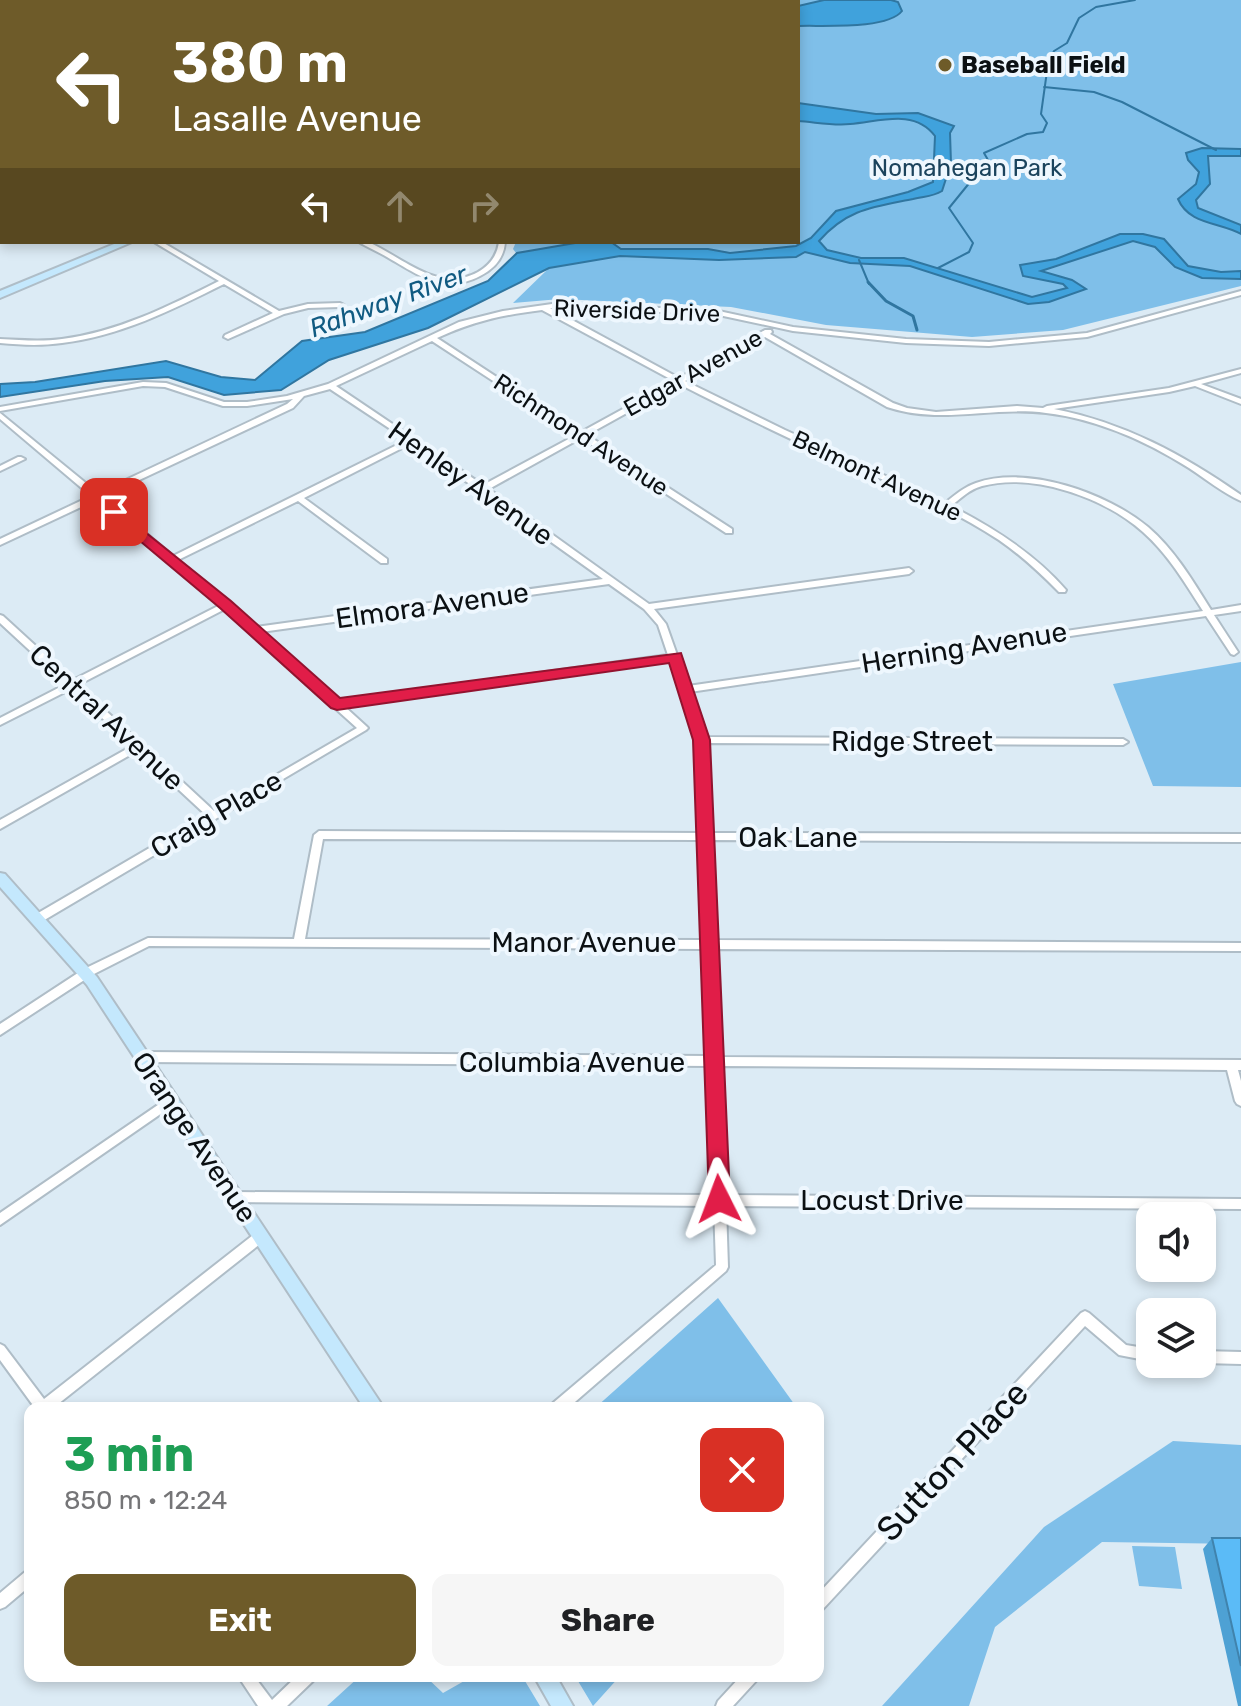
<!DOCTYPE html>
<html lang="en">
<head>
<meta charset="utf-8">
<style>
	body { margin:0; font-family:Rubik,sans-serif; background:#f6f6f6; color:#202124; height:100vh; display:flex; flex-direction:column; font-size:30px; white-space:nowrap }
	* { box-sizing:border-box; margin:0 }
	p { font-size:26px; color:#757577 }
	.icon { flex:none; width:44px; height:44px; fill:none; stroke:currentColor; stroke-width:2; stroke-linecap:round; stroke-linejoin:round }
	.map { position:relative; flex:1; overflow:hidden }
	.side { position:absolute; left:24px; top:1402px; width:800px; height:280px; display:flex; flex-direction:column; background:#fff; border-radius:16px; box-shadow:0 4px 12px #0003 }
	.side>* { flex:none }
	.hud { position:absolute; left:0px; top:0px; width:800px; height:244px; box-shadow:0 4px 12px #0003; background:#6e5b29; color:#fff; overflow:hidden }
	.controls { position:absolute; left:1136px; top:1202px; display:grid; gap:16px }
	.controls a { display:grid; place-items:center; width:80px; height:80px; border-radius:16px; background:#fff; box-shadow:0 4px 12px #0003; font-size:40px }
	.pin { position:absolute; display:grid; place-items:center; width:68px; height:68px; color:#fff; margin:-34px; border-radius:16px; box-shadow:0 4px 12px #0006 }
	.me { position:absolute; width:88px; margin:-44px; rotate:357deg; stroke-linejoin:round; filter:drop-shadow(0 0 6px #0008) }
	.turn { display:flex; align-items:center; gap:28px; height:168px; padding:0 40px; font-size:36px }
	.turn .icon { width:104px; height:104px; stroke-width:2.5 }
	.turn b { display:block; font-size:56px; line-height:68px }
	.lanes { display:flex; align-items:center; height:76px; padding:0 40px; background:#0003; justify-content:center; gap:40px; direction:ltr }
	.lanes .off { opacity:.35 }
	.round { display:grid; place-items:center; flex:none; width:84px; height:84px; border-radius:16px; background:#f6f6f6 }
	.summary { display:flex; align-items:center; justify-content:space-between; height:136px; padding:0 40px }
	h1 { font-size:48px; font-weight:700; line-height:60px; color:#1e9e55 }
	.primary-button { display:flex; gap:16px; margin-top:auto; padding:16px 40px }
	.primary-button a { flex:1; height:92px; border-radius:16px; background:#6e5b29; color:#fff; font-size:32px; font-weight:700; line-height:92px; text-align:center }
	.primary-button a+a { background:#f6f6f6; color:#202124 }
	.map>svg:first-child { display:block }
	.green { fill:#7fbfe9 }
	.water { fill:#40a2dc; stroke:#3076a0; stroke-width:2 }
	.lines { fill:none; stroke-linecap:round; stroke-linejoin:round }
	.stream-far1 { stroke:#3076a0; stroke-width:2 }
	.stream { stroke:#3076a0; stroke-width:3 }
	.street-casing { stroke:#afbdc7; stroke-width:4 }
	.secondary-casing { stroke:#afbdc7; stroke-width:4 }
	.street { fill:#fff; fill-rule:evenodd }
	.secondary { fill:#c4e8fd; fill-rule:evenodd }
	.wall { fill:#4ea1d4 }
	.shaded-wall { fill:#4083ad }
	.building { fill:#5bbbf7; stroke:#4083ad; stroke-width:2 }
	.route { fill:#e11d48; stroke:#92132f; stroke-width:2 }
	.poi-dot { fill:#6e5b29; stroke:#eef7fe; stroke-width:3 }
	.labels { text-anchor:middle; stroke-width:8; stroke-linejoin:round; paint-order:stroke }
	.far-poi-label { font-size:24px; font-weight:bold; fill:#0b1013; stroke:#eef7fe; text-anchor:start }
	.far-park-label { font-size:24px; fill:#1b435c; stroke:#eef7fe }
	.far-street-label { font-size:24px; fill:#0b1013; stroke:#eef7fe }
	.far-water-label { font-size:26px; font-style:italic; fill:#115b82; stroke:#eef7fe }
	.street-label { font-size:28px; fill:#0b1013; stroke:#eef7fe }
	.near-street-label { font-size:34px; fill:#0b1013; stroke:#eef7fe }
</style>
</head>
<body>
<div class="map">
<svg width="1241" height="1706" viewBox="0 0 1241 1706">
	<rect width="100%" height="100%" fill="#dcebf5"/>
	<path class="green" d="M737 0H1241V286L1063 330 972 337 826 325 731 307 560 299 513 303 548 269 516 253 513 249 516 242H798V2H726Z
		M1241 662V787L1153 786 1113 684Z
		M718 1298 797 1408H595Z
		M1173 1441 1241 1445V1544L1102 1542 995 1627 969 1706H882L1044 1527Z
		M1132 1546 1175 1547 1182 1589 1139 1586Z
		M360 1676H425L443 1693 473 1676H522L540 1706H327Z
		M575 1676H620L593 1706Z"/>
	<path class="water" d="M824 0H891L898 2 902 11C887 30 822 25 798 26V6Z
		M798 103 876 114 918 113 954 126 950 133 951 163 942 191C932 197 925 196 913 199 873 207 847 209 819 241L827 250 861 258H904L1032 297 1067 288 1063 284 1023 276 1020 265 1056 259 1120 234H1143L1164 239 1188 266 1221 272 1241 271V279L1202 278 1175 267 1155 247 1133 241 1041 271 1072 280 1086 289 1049 302 1028 304 910 266 850 263 805 252 796 257 719 260 620 256 549 268 428 328 329 360 281 390 224 395 168 377 105 381 0 397V384L35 382 166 361 221 377 255 380 302 341 365 332 488 281 517 253 581 242H611L621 249H708L730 253 796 246 811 238 836 211 908 192 933 182 935 136C914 108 879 122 850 124 833 126 815 122 798 121Z
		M1202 148 1241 149V156H1208L1210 184 1196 200 1198 208 1241 225V234C1220 222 1189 225 1178 199L1196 184 1199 172 1188 160 1186 153Z"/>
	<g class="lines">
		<path class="stream-far1" d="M1044 87 1094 92 1122 102 1216 150
			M859 260 869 284
			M938 268 969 252 973 243 949 208 988 160 984 153 1027 134 1043 132 1047 123 1041 114 1048 64 1054 51 1067 43 1079 18 1096 7 1135 0"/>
		<path class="stream" d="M868 282 886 301 913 316 917 330"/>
		<defs>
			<path id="street" d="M17 0H25L21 2H13Z
				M140 0H148L144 2H136Z
				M153 0H160L163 2H156Z
				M275 0H283L279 2H271Z
				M526 0H533L530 2H523Z
				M722 0H728L729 2H723Z
				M2 5V9L0 10V6Z
				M0 16 2 17V21L0 20Z
				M0 49H2V53H0Z
				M0 101H2V105H0Z
				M0 134 2 135V139L0 138Z
				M2 153V157L0 158V154Z
				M2 217V221L0 222V218Z
				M154 242H162L279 311 308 304 340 303 344 305 340 307 308 308 284 314 228 339 224 337 225 335 273 313 224 284C172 310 120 336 62 343 41 346 21 345 0 343V339C21 340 41 342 62 339 118 332 169 306 219 281Z
				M359 242H368C403 257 438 294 478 272 490 265 497 256 499 242H505C504 258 494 269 480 276 444 295 418 275 387 257 377 251 367 247 359 242Z
				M1241 291V295L1087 337 989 346 906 343 793 331 714 314 550 308 679 378 765 330H771L772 332 770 334 893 403 907 408 936 412 1017 406 1043 408 1047 406 1169 388 1241 369V373L1201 384 1241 399V404L1195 386 1169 392 1054 409C1125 423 1182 454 1241 495V501C1223 493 1206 479 1189 468 1146 441 1097 419 1046 413 992 406 940 425 887 407L765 337 685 381 785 430 945 503C955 495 964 487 976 483 1028 465 1107 493 1148 527 1174 549 1193 581 1211 610L1241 605V611L1214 615 1238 652 1234 655 1231 654 1206 616 690 692 706 737 1123 739 1128 742 1123 745 707 743 710 833 1241 834V842L711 840 715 940 1241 943V951L715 949 720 1057 1241 1060V1070H1238L1241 1081V1106L1237 1104 1235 1101 1227 1070 720 1066 725 1195 1241 1199V1209L726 1206 728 1267 726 1271 568 1408H552L553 1403 716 1265 714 1206 235 1202 231 1201 229 1197 231 1193 235 1192 713 1195 709 1066 142 1062 138 1060 136 1057 138 1054 142 1052 708 1056 705 949 149 946 92 975 0 1035V1024L84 969 148 938 294 939 314 835 319 831 701 833 697 740 670 661 344 706 366 726 368 728 366 730 41 922H33L32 919 33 916 206 815 137 751 0 829V820L132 746 71 689 0 725V718L66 684 0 623V615L3 616 73 680 220 605 96 500 0 545V539L91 496 0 419V413L98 493 287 404 293 399 247 406H223L165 387 143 386 0 411V407L143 382 166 383 224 402H247L287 396 328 384 459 322 503 311 552 304 714 310 793 327 906 339 989 342 1087 333ZM542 310 674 381 581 432 437 338C474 321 502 315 542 310ZM432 341 576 435 483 485 336 386ZM679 384C725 407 770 430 817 451 879 478 942 503 999 540 1021 555 1040 573 1059 592H1065L1066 590C1035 554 994 528 951 506 961 498 970 489 982 486 1034 472 1105 498 1143 532 1168 554 1185 583 1203 611L688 686 678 659 679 657 677 655 666 624 654 609 909 574 913 571 909 568 649 604 489 489 581 438 726 533H732V529L587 435ZM330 389 407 440 173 556 103 497 293 408 304 396ZM412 443 603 579 256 627 178 560 298 501 381 563H387V559L304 498ZM609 584 644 609 658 625 668 655 338 701 261 632ZM225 609 357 728 214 811 78 685ZM323 839 701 840 704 940 305 939Z
				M18 457H21L25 459 0 471V466Z
				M171 1096 175 1098 177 1101 175 1104 0 1225V1213Z
				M261 1231 265 1232 267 1236 265 1240 53 1408H35L0 1360V1344L4 1346 44 1399 257 1232Z
				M1085 1311 1089 1313 1126 1345 1150 1349V1361L1119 1355 1085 1326 823 1609 818 1611V1594L1081 1313Z
				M1202 1351 1241 1352V1364L1202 1363Z
				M30 1570V1586L5 1607 0 1609V1593L25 1572Z
				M238 1676H254L272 1700 297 1676H315L313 1681 287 1706H258Z
				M741 1676H758L756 1681 733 1706H716L718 1701Z"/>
			<path id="secondary" d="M119 242H132L0 298V291Z
				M0 873 5 874 97 977 384 1408H364L87 985 0 887Z
				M534 1676H556L573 1706H551Z"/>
		</defs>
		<use href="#street" class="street-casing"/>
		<use href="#secondary" class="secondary-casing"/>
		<use href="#street" class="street"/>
		<use href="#secondary" class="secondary"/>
	</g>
	<path class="wall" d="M388 0H435L430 2H388Z
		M1212 1538H1241V1706H1238L1203 1549Z"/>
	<path class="shaded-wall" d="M402 0H435L430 2H402Z"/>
	<path class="building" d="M1212 1538H1241V1666Z"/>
	<path class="route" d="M114 507 231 601 340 698 681 653 710 740 730 1199 727 1206 719 1209 712 1206 709 1199 693 740 669 663 337 710 331 708 220 608 109 515 106 512Z"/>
	<circle class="poi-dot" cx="945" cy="65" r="8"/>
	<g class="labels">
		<g class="far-poi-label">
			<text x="961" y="73">Baseball Field</text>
		</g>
		<g class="far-park-label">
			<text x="967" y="176">Nomahegan Park</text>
		</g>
		<g class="far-street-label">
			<text transform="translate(637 311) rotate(2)" y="8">Riverside Drive</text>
			<text transform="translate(693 373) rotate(-29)" y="8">Edgar Avenue</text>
			<text transform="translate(581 435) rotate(33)" y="8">Richmond Avenue</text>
			<text transform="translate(877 476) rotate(25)" y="8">Belmont Avenue</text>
		</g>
		<g class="far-water-label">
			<text transform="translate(388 301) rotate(-20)" y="9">Rahway River</text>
		</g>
		<g class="street-label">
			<text transform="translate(471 483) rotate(35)" y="10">Henley Avenue</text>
			<text transform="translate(432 605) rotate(-8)" y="10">Elmora Avenue</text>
			<text transform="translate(964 647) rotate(-9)" y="10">Herning Avenue</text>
			<text transform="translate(107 717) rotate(43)" y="10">Central Avenue</text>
			<text x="912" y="751">Ridge Street</text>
			<text transform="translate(216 814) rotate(-30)" y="10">Craig Place</text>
			<text x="798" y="847">Oak Lane</text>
			<text x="584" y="952">Manor Avenue</text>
			<text x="572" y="1072">Columbia Avenue</text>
			<text transform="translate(195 1137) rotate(56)" y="10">Orange Avenue</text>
			<text x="882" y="1210">Locust Drive</text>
		</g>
		<g class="near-street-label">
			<text transform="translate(952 1461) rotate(-47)" y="12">Sutton Place</text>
		</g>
	</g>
</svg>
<div class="controls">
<a><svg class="icon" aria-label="sound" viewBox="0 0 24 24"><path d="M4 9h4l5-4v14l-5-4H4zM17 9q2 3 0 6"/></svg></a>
<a><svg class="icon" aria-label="layers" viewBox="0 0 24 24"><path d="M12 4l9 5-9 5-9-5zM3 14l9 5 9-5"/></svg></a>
</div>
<div class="pin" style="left:114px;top:512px;background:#d93025"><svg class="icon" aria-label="arrive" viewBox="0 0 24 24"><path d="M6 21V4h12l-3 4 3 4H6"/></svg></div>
<svg class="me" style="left:719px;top:1199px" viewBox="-20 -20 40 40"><path d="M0-17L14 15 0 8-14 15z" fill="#e11d48" stroke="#fff" stroke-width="4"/></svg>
<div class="hud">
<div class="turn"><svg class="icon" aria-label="left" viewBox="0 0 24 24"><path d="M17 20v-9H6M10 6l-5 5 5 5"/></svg><div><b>380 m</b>Lasalle Avenue</div></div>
<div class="lanes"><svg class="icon" aria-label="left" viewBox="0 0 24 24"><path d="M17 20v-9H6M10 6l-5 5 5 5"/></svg><svg class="icon off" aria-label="ahead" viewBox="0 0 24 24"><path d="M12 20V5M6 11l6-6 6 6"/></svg><svg class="icon off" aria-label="right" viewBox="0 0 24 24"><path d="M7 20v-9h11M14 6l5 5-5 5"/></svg></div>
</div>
<section class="side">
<div class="summary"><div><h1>3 min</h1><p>850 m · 12:24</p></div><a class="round" style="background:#d93025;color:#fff"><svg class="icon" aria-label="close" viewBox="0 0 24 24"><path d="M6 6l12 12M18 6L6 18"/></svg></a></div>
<div class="primary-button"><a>Exit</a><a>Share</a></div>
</section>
</div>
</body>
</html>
